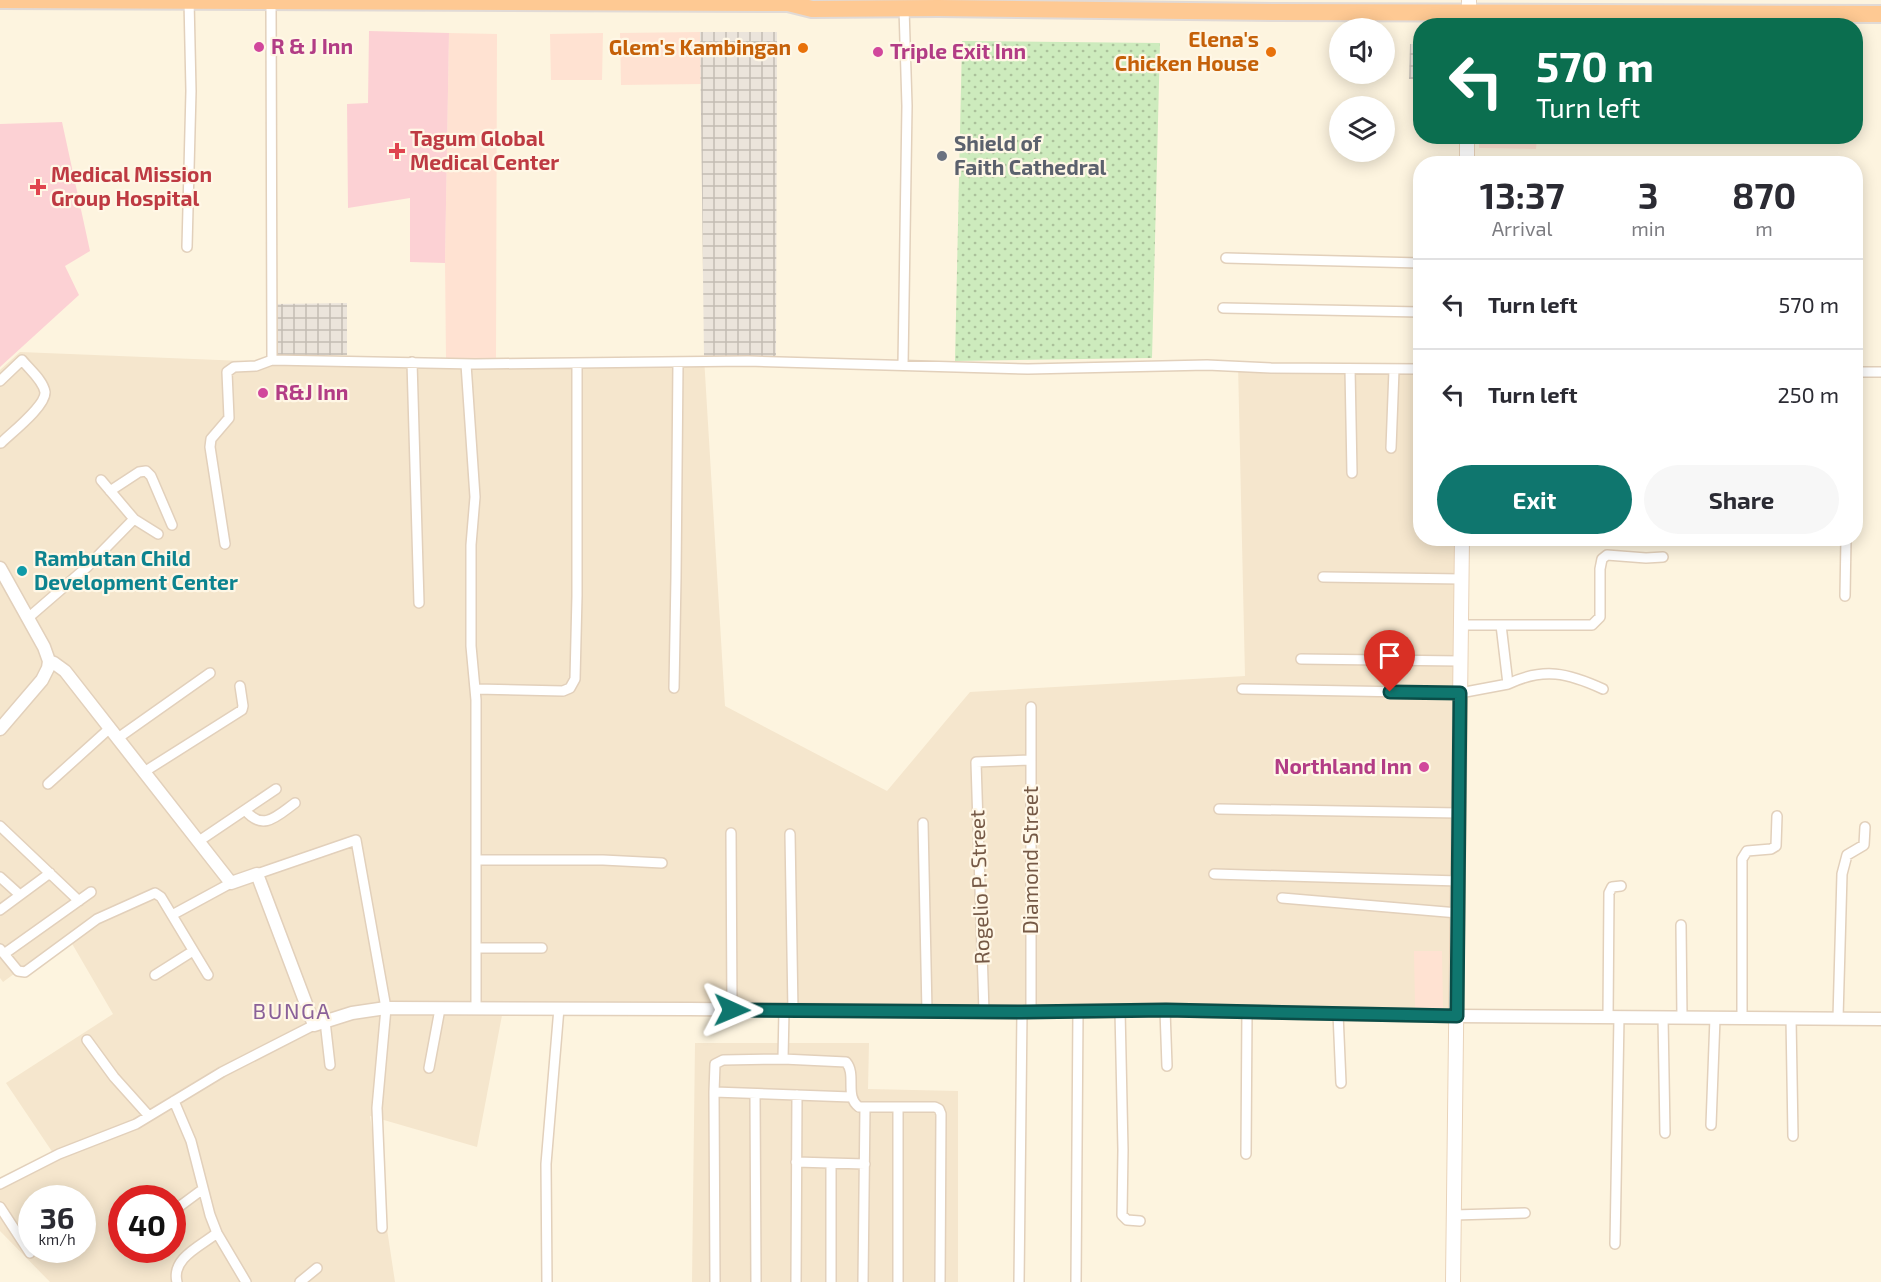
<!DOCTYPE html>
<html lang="en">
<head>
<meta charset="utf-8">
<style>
	body { margin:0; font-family:"Exo 2",sans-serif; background:#f7f7f7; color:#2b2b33; height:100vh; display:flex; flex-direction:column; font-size:22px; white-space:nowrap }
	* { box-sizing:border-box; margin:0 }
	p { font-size:20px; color:#7c7c81 }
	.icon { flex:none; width:33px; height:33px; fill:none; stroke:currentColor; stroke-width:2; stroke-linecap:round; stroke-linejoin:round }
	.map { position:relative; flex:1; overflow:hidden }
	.sheet { position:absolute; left:1413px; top:156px; width:450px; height:390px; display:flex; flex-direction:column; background:#fff; border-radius:24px; box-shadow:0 3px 15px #0003 }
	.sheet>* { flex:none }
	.top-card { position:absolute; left:1413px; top:18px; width:450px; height:126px; border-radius:24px; box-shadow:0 3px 15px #0003; background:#0b6e4f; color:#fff; overflow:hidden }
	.controls { position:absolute; left:1329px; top:18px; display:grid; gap:12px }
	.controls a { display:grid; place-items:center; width:66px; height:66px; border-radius:50%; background:#fff; box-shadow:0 3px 15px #0003; font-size:30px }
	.speed { position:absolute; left:18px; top:1185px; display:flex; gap:12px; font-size:30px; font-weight:700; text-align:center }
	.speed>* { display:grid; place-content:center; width:78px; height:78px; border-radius:50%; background:#fff; box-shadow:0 3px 15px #0003; line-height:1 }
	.speed small { font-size:15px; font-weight:400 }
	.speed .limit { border:9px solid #d22; background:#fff; color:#111 }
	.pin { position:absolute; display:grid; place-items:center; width:51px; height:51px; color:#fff; margin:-62px -26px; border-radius:50% 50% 50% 0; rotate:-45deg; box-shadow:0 0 6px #0007 }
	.pin .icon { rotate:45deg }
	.me { position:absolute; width:66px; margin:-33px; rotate:91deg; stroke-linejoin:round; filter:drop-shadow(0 0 4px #0008) }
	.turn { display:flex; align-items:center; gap:21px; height:126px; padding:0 24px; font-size:27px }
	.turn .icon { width:78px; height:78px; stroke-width:2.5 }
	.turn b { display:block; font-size:42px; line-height:51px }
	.eta { display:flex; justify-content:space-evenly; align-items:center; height:102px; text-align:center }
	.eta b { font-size:36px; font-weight:700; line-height:42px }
	.action { display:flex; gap:12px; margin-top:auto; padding:12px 24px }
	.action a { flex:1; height:69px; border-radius:36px; background:#0f766e; color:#fff; font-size:24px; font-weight:700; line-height:69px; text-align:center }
	.action a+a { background:#f7f7f7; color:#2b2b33 }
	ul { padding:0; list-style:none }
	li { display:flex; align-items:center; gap:18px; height:90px; padding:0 24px; border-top:2px solid #e1e1e2 }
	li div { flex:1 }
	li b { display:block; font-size:22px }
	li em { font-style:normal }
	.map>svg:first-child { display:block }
	.residential { fill:#f5e6cd; fill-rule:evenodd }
	.commercial { fill:#ffe2d2 }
	.industrial { fill:url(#industrial-grid) }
	.medical { fill:#fcd1d4 }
	.grass { fill:url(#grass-dots) }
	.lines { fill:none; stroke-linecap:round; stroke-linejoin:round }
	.minor-casing { stroke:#e2d0bb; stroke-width:12 }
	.tertiary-casing { stroke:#e2d0bb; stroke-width:15 }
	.secondary-casing { stroke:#e9d3ba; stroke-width:16 }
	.trunk-casing { stroke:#e1dad6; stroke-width:20 }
	.minor { stroke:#fff; stroke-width:9 }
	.tertiary { stroke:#fff; stroke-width:12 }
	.secondary { stroke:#fff; stroke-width:14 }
	.trunk { stroke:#fec993; stroke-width:16 }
	.route-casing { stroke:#0a4d48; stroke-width:15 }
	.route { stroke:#0f766e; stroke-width:10 }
	.hotel-dot { fill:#d1479c; stroke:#fff7e6; stroke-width:2 }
	.food-dot { fill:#e8710a; stroke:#fff7e6; stroke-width:2 }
	.health-dot { fill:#e0444e; stroke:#fff7e6; stroke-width:2 }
	.worship-dot { fill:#6b7280; stroke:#fff7e6; stroke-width:2 }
	.culture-dot { fill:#0f9aa8; stroke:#fff7e6; stroke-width:2 }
	.labels { text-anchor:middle; stroke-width:4.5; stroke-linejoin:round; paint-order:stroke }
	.food-label { font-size:21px; font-weight:bold; fill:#c56008; stroke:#fff7e6; text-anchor:end }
	.hotel-label { font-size:21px; font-weight:bold; fill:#b23c85; stroke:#fff7e6; text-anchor:start }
	.health-label { font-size:21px; font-weight:bold; fill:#be3a42; stroke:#fff7e6; text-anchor:start }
	.worship-label { font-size:21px; font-weight:bold; fill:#5b616d; stroke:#fff7e6; text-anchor:start }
	.culture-label { font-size:21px; font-weight:bold; fill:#0d838f; stroke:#fff7e6; text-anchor:start }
	.street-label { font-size:21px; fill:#755946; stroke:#fff7e6 }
	.neighbourhood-label { font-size:22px; letter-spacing:1.5px; fill:#8a6199; stroke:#fff7e6 }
</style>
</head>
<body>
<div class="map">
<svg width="1881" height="1282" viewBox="0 0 1881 1282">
	<defs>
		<pattern id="industrial-grid" width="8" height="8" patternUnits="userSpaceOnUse" patternTransform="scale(1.5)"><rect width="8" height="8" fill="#ebe4db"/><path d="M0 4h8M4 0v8" fill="none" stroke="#c3bcb3"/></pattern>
		<pattern id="grass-dots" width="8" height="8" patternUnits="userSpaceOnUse" patternTransform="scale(1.5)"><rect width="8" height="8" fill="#cdebbd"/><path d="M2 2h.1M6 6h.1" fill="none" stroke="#abc19b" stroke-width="1.8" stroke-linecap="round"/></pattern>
	</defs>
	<rect width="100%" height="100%" fill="#fdf4df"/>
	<path class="residential" d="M20 352 266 362 446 358 704 357 725 706 887 791 970 692 1245 676 1238 364 1420 369V538L1460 539 1459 1016 503 1010 477 1147 370 1116 395 1282H50L0 1231V1185L55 1156 6 1083 113 1014 67 935 3 982 0 978V370ZM32 1198H82V1250H32ZM122 1198H172V1250H122Z
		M695 1043H869L868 1089 958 1091V1282H692Z"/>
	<path class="commercial" d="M700 32 702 84 621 85 620 33Z
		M449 33 497 34 496 358H446L445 263Z
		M603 33 602 80H551L550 34Z
		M1479 137H1537L1536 149 1479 148Z
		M1414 951H1442L1443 1008H1415Z"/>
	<path class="industrial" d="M700 32H777L776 357H704Z
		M1410 44H1420V79H1409Z
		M347 303V355H275V304Z"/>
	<path class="medical" d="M369 31 449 33 445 263 410 262V198L348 208 347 104 368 103Z
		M62 122 90 251 65 266 79 295 0 367V124Z"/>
	<path class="grass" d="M962 41 1160 43 1152 358 955 361Z"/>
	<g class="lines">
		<defs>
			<path id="minor" d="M271 2 272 360 475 364 748 361 1028 369 1207 365 1271 368 1420 369
				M187 247 191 91 189 0
				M1226 258 1420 263
				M1223 308 1420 312
				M412 362 419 603
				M466 364 475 497 471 545V646L476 700V1009
				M903 365 907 106 904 8
				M1350 369 1352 473
				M1856 372H1881
				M0 381 22 360C29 369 43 380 45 392 46 406 11 433 1 443
				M1391 448 1394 370
				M101 480 134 519 158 534
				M110 491 139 472 146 471 151 476 172 525
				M225 544 210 447 211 439 229 418 227 372 234 367 256 366 272 360
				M1323 577 1462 579
				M1845 596 1846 538
				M28 618 87 567 134 519
				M1461 625H1592L1600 617V569L1602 559 1607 555 1646 558 1663 557
				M1501 625 1508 684C1544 667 1568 673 1603 689
				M1301 659 1460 661
				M674 688 676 577 678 363
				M476 689 563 691 570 688 575 679 577 596V363
				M1242 689 1460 693 1508 684
				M1031 707V1012
				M118 738 210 673
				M144 772 242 710 243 706 240 686
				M48 784 110 728
				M1219 809 1458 813
				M245 810C263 832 277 816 295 803
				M923 823 927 1012
				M0 826 79 901
				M731 833 732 1010
				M790 834 793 1011
				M199 841 276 789
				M476 860H603L662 863
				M257 874 356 840 386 1008 377 1108 382 1228
				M1214 874 1459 881
				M0 877 20 895
				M1282 898 1458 913
				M0 910 50 873
				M172 915 231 883
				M1681 925 1682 1017
				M476 948H542
				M0 949 18 971 25 972 97 919 155 893 161 897 208 975
				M4 954 91 892
				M155 975 193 951
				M1120 1010 1123 1150 1122 1215 1127 1220 1140 1221
				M1165 1010 1167 1066
				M984 1012 976 762 1031 760
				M1338 1013 1341 1083
				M1608 1017 1609 893 1612 887 1621 886
				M1663 1017 1665 1133
				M1742 1018V859L1747 851 1771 849 1776 846 1777 816
				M1791 1018 1793 1136
				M1838 1018 1842 874 1847 855 1864 845 1865 827
				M325 1021 330 1065
				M87 1040 114 1077 149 1116
				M783 1059 784 1011
				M429 1068 440 1009
				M714 1092 851 1097
				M755 1094 756 1282
				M174 1101 191 1141 210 1215 217 1233 246 1282
				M1711 1125 1715 1018
				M1246 1154 1247 1011
				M796 1162 865 1164
				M831 1164V1282
				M0 1184 59 1154 136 1124 222 1072 314 1025
				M0 1207 30 1253
				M172 1212 203 1189
				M1454 1215 1525 1213
				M1615 1244 1619 1017
				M177 1282C171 1258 201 1246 217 1233
				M300 1282 317 1268
				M547 1282 546 1164 559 1008
				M715 1282 714 1092 715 1064 723 1060 783 1059 846 1062C857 1075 844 1096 859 1107H935L939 1109 941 1114 940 1282
				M796 1282 797 1095
				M863 1282 865 1107
				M898 1282V1107
				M1019 1282 1022 1012
				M1076 1282 1078 1011"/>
			<path id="tertiary" d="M0 568 44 647 49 661 48 668 42 680 0 729
				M49 661 54 663 65 671 231 883 257 874 314 1025 352 1013 386 1008 689 1009 1022 1012 1165 1010 1457 1016 1881 1019"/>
			<path id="secondary" d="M1469 0V26
				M1467 164V136
				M1453 1282 1462 538"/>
			<path id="trunk" d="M0 0 788 3 797 1
				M788 3 812 9 938 8 1276 12 1881 14"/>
		</defs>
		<use href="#minor" class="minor-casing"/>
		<use href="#tertiary" class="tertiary-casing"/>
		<use href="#secondary" class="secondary-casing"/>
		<use href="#trunk" class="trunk-casing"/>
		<use href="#minor" class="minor"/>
		<use href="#tertiary" class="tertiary"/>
		<use href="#secondary" class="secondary"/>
		<use href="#trunk" class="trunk"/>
	</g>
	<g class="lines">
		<defs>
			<path id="route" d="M732 1010 1022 1012 1166 1010 1457 1016 1460 693 1390 692"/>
		</defs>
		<use href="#route" class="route-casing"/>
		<use href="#route" class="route"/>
	</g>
	<g class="hotel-dot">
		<circle cx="259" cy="47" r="6"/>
		<circle cx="878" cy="52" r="6"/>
		<circle cx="263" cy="393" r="6"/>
		<circle cx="1424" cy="767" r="6"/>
	</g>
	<g class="food-dot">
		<circle cx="803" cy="48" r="6"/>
		<circle cx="1271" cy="52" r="6"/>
	</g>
	<g class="health-dot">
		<path d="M394 142h6v6h6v6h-6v6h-6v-6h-6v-6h6z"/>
		<path d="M35 178h6v6h6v6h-6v6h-6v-6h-6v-6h6z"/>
	</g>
	<circle class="worship-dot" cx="942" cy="156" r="6"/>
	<circle class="culture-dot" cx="22" cy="571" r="6"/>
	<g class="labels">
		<g class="food-label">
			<text x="1259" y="47">Elena's<tspan x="1259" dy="24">Chicken House</tspan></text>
			<text x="791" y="55">Glem's Kambingan</text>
		</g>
		<g class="hotel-label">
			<text x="271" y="54">R &amp; J Inn</text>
			<text x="890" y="59">Triple Exit Inn</text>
			<text x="275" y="400">R&amp;J Inn</text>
			<text x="1412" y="774" text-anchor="end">Northland Inn</text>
		</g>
		<g class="health-label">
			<text x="410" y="146">Tagum Global<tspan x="410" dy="24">Medical Center</tspan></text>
			<text x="51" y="182">Medical Mission<tspan x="51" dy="24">Group Hospital</tspan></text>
		</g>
		<g class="worship-label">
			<text x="954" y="151">Shield of<tspan x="954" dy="24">Faith Cathedral</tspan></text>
		</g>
		<g class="culture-label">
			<text x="34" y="566">Rambutan Child<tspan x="34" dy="24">Development Center</tspan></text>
		</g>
		<g class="street-label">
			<text transform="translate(1031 860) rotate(-90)" y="7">Diamond Street</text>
			<text transform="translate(980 887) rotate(-92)" y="7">Rogelio P. Street</text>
		</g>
		<g class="neighbourhood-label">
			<text x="292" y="1019">BUNGA</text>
		</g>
	</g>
</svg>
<div class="controls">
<a><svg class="icon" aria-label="sound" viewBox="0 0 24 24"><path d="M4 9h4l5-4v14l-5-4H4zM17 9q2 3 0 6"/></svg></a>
<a><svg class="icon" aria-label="layers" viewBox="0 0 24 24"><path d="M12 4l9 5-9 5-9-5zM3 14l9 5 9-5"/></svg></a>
</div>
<div class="speed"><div>36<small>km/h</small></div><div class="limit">40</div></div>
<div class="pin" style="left:1390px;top:692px;background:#d93025"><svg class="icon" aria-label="arrive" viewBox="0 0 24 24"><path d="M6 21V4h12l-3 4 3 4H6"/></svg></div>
<svg class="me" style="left:732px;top:1010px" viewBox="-20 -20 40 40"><path d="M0-17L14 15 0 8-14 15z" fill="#0f766e" stroke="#fff" stroke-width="4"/></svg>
<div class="top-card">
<div class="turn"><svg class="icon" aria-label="left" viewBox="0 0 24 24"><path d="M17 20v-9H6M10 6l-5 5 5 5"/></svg><div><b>570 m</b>Turn left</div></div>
</div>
<section class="sheet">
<div class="eta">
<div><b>13:37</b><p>Arrival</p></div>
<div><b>3</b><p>min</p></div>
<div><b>870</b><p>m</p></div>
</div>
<ul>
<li><svg class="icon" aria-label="left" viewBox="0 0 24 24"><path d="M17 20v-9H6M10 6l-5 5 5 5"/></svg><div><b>Turn left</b></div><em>570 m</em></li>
<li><svg class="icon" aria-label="left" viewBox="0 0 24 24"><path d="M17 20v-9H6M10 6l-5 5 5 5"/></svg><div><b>Turn left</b></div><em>250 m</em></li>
</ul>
<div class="action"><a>Exit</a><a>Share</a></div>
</section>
</div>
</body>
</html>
